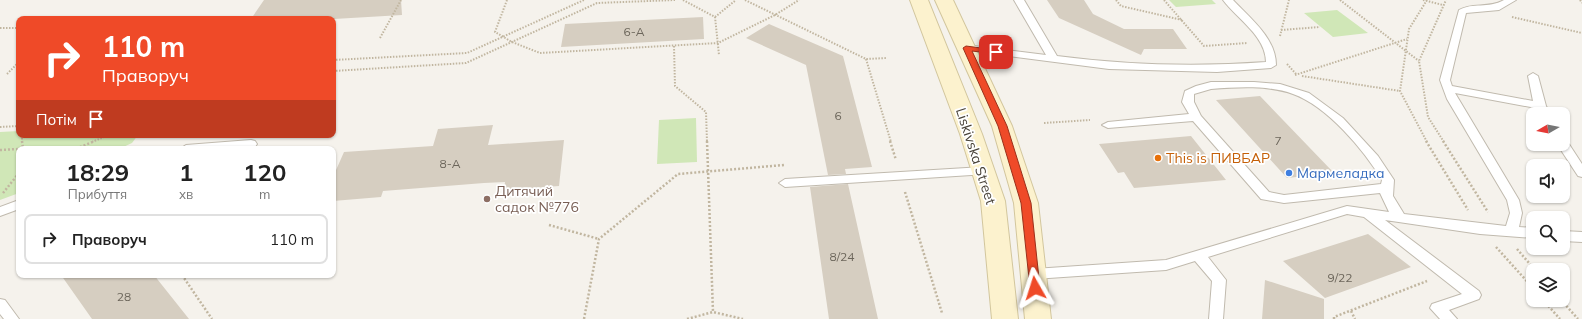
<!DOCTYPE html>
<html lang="uk">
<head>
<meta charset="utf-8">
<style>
	body { margin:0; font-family:Mulish,sans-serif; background:#f6f6f6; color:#222; height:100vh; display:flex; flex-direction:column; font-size:15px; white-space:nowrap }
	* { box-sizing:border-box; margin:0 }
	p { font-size:13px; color:#767676 }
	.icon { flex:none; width:22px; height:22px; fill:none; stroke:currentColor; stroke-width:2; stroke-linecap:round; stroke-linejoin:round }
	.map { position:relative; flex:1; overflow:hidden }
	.sheet { position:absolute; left:16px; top:146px; width:320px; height:132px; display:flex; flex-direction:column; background:#fff; border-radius:8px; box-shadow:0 1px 3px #0004 }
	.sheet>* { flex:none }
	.top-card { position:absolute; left:16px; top:16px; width:320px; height:122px; border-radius:8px; box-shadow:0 1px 3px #0004; background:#ef4a28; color:#fff; overflow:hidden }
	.needle { width:26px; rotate:261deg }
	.controls { position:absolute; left:1526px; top:107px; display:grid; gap:8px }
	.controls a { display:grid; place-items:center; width:44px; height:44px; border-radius:8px; background:#fff; box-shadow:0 1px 3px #0004; font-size:20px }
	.pin { position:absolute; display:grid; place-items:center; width:34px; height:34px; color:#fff; margin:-17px; border-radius:8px; box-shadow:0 2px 6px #0006 }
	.me { position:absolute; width:44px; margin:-22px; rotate:354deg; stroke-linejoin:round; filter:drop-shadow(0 0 3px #0008) }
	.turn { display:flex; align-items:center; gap:14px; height:84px; padding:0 20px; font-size:18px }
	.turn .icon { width:52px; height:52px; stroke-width:2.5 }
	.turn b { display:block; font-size:28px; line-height:34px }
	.then { display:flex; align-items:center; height:38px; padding:0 20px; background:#0003; gap:8px; font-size:15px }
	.eta { display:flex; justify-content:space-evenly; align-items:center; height:68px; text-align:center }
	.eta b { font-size:24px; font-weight:700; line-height:28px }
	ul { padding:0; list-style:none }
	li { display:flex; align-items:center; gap:12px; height:50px; margin:0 8px 6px; padding:0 12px; border:2px solid #e0e0e0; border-radius:8px }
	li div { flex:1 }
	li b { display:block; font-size:15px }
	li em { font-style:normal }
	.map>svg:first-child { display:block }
	.green { fill:#d0e7b7 }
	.building { fill:#d6cec1 }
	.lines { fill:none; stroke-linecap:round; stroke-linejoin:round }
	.lane-casing { stroke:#c0baae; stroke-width:2 }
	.secondary-casing { stroke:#d2c69d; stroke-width:2 }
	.path-far1 { stroke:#c1b6a0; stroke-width:2; stroke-dasharray:1.5 1.5; stroke-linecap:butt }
	.path { stroke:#c1b6a0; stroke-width:2.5; stroke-dasharray:2 2; stroke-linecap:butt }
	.lane { fill:#fff; fill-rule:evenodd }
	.secondary { fill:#fcf2ce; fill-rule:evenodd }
	.route { fill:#ef4a28; stroke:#9b301a }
	.food-dot { fill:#e8710a; stroke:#fff; stroke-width:1.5 }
	.shop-dot { fill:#3f7fe0; stroke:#fff; stroke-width:1.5 }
	.education-dot { fill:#8d6e63; stroke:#fff; stroke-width:1.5 }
	.labels { text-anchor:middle; stroke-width:3.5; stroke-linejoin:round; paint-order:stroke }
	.number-label { font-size:12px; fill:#6c665b }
	.street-label { font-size:14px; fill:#494339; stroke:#fff }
	.food-label { font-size:14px; fill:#c56008; stroke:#fff; text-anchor:start }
	.shop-label { font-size:14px; fill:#366cbe; stroke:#fff; text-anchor:start }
	.education-label { font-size:14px; fill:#785e54; stroke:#fff; text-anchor:start }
</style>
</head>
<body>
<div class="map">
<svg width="1582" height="319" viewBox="0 0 1582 319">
	<rect width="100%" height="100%" fill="#f5f2ec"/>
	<path class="green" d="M1169 0H1212L1216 4 1176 7Z
		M1337 10 1368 33 1333 37 1304 13Z
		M696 118 697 162 657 164 659 120Z
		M19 131V135H138L132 143 119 149H19V193L0 200V132Z"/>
	<path class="building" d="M264 0H401L402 15 334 19H251Z
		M1047 0H1084L1093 14 1124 29H1173L1187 49H1144L1141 55 1059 18Z
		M703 17 704 39 561 47 565 24Z
		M769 24 843 56 872 167 845 169 846 174 828 175 806 65 746 38Z
		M1260 96 1334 173 1287 178 1216 100Z
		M493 125 488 145 564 140 559 186 504 190 505 182 484 183 383 191 381 197 333 201V177L344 152 433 146 438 129Z
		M1191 136 1226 180 1134 188 1124 172 1118 173 1099 144Z
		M848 184 878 319H829L810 187Z
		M1368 234 1411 267 1325 298 1283 261Z
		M61 275H154L189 319H92Z
		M1265 280 1324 299V319H1262Z"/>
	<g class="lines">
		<defs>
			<path id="lane" d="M1014 0H1024L1057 56C1126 65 1196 67 1266 62 1266 36 1237 19 1223 0H1233C1250 18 1276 38 1276 65L1271 68 1217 72 1109 69 962 50 961 48 966 45 1046 55Z
				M1504 0H1516L1499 10 1466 13 1450 80 1452 86 1533 101 1528 76 1533 73 1538 76 1546 106 1550 114H1538L1536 108 1455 93 1519 200 1522 213 1519 227 1533 228V238L1480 234 1385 220 1479 291 1481 295 1479 299 1449 310 1457 319H1440L1430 308 1432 304 1462 294 1364 217 1347 214 1208 257 1226 280 1223 319H1209L1212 281 1195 261 1166 270 1034 279 1029 278 1027 274 1029 270 1034 269 1166 260 1347 206 1389 212 1380 193 1284 203 1261 199 1193 121 1108 128 1102 125 1108 122 1189 114 1182 102 1185 91 1196 86 1211 82H1254L1280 84 1309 93 1343 118 1378 156 1394 180 1393 196 1404 214 1506 226 1510 213 1507 200 1447 99 1440 80 1459 10C1473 2 1488 9 1504 0ZM1211 89C1237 87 1269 85 1293 94 1327 106 1364 150 1382 180L1381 184 1284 195 1269 192 1201 116 1194 102V94Z
				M251 140 255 141 257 144 255 147 233 149H180L186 145Z
				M1563 140 1567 141 1582 164V177L1578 176 1557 144H1563Z
				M983 167 987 168 989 171 987 174 785 187 779 183 785 179Z
				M19 200V209L0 216V207Z
				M1563 231 1582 232V242L1563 241Z
				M0 299 5 300 19 319H4L0 314Z"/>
			<path id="secondary" d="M910 0H928L982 134 1005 201 1018 319H992L981 201 960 134Z
				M935 0H953L1012 126 1038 203 1051 319H1025L1014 203 992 126Z"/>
		</defs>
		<use href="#lane" class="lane-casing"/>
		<use href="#secondary" class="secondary-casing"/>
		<path class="path-far1" d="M507 0 495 32 512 42 540 53 718 43 775 15 799 0
			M683 0 715 17 719 55
			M745 0 866 59 887 58
			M1116 0 1121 6 1182 20
			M1164 0 1204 46 1247 43
			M1340 0 1419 61
			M1423 0 1443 5
			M1580 0 1582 3
			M715 17 736 0
			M1512 17 1582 33
			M0 28H19
			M1281 30 1320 27
			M1280 36 1289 0
			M380 38 401 0
			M674 46 675 86 706 112 707 142
			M866 59 891 142
			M333 60 467 53 584 0
			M1287 64 1297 75
			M333 71 466 63 597 3 675 0
			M7 74 19 62
			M1295 75 1407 39
			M1302 76 1400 91
			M1044 123 1090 120
			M0 127 19 126
			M22 135V142
			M92 142 109 135
			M1427 142 1400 91 1409 29 1427 0
			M1444 142 1428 117 1419 61 1446 0"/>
		<path class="path" d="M22 141 23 149
			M707 141 713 312
			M890 141 896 160
			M1426 141 1468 210
			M1443 141 1488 212
			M28 149 78 148 95 141
			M0 150 19 149
			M905 192 942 313
			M3 193 19 173
			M549 225 599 239
			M1496 247 1533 288
			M1517 249 1535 270
			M182 275 212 319
			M1543 300 1560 319
			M1561 300 1578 319
			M1351 311 1355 319
			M584 319 599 239 678 174 784 165
			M687 319 713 312 743 319
			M1334 319V317L1427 281"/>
		<use href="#lane" class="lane"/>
		<use href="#secondary" class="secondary"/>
	</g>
	<path class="route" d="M966 46 996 50 1000 52 996 54 972 51 1007 126 1031 203 1040 288 1035 292 1030 288 1021 203 998 126 963 48Z"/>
	<circle class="food-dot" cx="1158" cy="158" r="4"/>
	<circle class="shop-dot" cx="1289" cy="173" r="4"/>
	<circle class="education-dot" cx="487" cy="199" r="4"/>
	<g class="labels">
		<g class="number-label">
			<text x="634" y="36">6-А</text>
			<text x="838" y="120">6</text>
			<text x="1278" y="145">7</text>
			<text x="450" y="168">8-А</text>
			<text x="842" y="261">8/24</text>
			<text x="1340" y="282">9/22</text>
			<text x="124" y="301">28</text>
		</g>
		<g class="street-label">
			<text transform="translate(976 156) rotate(72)" y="5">Liskivska Street</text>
		</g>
		<g class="food-label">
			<text x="1166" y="163">This is ПИВБАР</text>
		</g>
		<g class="shop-label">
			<text x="1297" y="178">Мармеладка</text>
		</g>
		<g class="education-label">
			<text x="495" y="196">Дитячий<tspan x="495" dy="16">садок №776</tspan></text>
		</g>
	</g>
</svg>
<div class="controls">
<a><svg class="needle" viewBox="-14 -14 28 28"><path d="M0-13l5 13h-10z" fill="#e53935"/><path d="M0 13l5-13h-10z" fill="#767676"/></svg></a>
<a><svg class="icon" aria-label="sound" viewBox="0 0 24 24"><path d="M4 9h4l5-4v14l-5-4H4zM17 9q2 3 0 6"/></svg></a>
<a><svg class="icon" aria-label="search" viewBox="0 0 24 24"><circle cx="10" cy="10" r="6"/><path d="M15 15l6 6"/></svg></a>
<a><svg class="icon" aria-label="layers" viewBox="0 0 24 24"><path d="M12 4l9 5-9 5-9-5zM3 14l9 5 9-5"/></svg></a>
</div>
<div class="pin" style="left:996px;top:52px;background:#d93025"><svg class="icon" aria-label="arrive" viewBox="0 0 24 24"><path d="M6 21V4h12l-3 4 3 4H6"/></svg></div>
<svg class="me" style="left:1035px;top:288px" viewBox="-20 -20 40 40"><path d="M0-17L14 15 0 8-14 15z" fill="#ef4a28" stroke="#fff" stroke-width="4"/></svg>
<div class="top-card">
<div class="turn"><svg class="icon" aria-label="right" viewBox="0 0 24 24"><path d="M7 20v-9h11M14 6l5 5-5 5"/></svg><div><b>110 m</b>Праворуч</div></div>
<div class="then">Потім<svg class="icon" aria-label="arrive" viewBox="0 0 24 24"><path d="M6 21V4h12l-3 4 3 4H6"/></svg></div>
</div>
<section class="sheet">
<div class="eta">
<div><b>18:29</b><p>Прибуття</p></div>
<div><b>1</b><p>хв</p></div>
<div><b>120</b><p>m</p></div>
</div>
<ul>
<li><svg class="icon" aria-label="right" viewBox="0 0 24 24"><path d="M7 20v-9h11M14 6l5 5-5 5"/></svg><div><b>Праворуч</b></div><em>110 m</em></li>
</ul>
</section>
</div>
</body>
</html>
